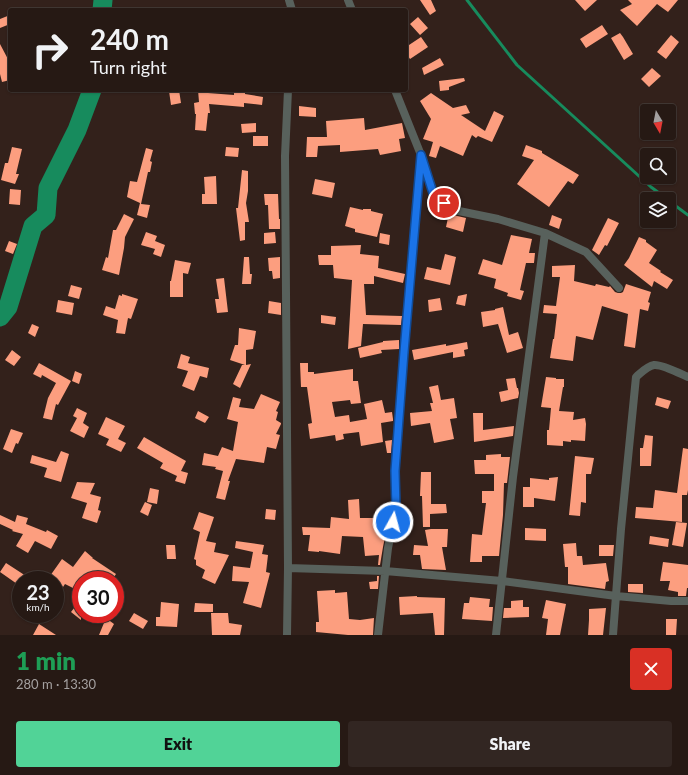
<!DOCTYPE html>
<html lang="en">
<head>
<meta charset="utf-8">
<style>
	body { margin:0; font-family:Lato,sans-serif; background:#322622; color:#f1f3f6; height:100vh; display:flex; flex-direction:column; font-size:15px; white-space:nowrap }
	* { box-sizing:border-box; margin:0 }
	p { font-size:13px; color:#a4a0a0 }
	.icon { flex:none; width:22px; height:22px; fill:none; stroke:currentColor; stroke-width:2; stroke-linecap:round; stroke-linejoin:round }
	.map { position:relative; height:635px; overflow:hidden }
	.sheet { display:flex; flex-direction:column; background:#261914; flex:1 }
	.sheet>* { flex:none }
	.guide { position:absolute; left:8px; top:8px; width:400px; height:84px; border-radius:4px; box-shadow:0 1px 3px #0004,0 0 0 1px #423834; background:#261914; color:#f1f3f6; overflow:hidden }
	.needle { width:26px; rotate:170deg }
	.buttons { position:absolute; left:640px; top:104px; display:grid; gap:8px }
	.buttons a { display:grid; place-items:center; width:36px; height:36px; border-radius:4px; background:#261914; box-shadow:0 1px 3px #0004,0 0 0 1px #423834; font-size:20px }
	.speed { position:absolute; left:12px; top:571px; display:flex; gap:8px; font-size:20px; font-weight:700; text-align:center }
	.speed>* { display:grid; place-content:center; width:52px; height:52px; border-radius:50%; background:#261914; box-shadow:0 1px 3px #0004,0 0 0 1px #423834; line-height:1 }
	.speed small { font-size:10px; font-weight:400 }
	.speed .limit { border:6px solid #d22; background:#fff; color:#111 }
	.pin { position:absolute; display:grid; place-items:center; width:34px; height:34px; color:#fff; margin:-17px; border:2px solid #fff; border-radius:50%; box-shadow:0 1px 4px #0007 }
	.me { position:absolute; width:44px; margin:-22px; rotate:7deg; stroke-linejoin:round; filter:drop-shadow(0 0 3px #0008) }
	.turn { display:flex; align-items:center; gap:14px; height:84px; padding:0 16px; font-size:18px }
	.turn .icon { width:52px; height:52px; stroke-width:2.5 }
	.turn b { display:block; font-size:28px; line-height:34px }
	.round { display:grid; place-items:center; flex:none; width:42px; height:42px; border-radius:4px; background:#322622 }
	.headline { display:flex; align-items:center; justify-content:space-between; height:68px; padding:0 16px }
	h1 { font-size:24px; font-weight:800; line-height:30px; color:#1e9e55 }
	.cta { display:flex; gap:8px; margin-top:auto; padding:8px 16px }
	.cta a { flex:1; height:46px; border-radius:4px; background:#51d397; color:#111; font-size:16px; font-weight:800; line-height:46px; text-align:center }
	.cta a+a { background:#322622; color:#f1f3f6 }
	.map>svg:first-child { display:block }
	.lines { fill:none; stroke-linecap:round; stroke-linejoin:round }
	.stream { stroke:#178b5d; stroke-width:3 }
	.river { stroke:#178b5d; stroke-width:19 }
	.building { fill:#fc9e7f }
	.street { stroke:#58615c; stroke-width:8 }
	.route-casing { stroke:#114b97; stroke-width:10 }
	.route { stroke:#1a73e8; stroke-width:7 }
</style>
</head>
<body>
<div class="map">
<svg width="688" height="635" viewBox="0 0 688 635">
	<rect width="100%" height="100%" fill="#33211b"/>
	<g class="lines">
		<path class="stream" d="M467 0 517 65 651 187 667 199
			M669 201 688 215"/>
		<path class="river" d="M102 10 103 0
			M0 317 8 307 33 226 46 215 48 188 77 130 92 90"/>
	</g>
	<path class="building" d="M420 0H431L436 11 430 15Z
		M575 0H597L585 11Z
		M628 0H678L668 12 657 4 637 26 620 10 632 4Z
		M10 15V24L0 28V19Z
		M418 17 428 28 420 35 410 24Z
		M602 25 608 34 586 48 580 39Z
		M620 33 623 37 633 54 624 60 611 38Z
		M671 35 679 42 666 59 657 52Z
		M421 37 428 47 410 59 406 53V47Z
		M0 44 10 63V80L2 82 0 74Z
		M440 58 444 65 424 75 422 68Z
		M652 68 661 76 649 87 641 79Z
		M464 78 465 81 449 87V90L440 91 439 81Z
		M179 90 181 103 171 105 169 91Z
		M198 90H208V93L234 95V90H245V94L263 97 262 105 244 103V107L209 104 210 113H208L206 131 195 130 196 114H195L194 103 199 102Z
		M431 93 453 108 466 105 470 113 461 115 485 131 494 111 504 116 492 142 478 136 476 138 472 135 463 156 440 146 436 158 429 156 433 142 423 139 431 119 420 101Z
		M299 106 316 108V117L299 116Z
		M364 118 365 130 402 123 405 138 399 139 401 151 380 155 378 149 340 152V145L318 146 317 157H306L307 137H327L326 121Z
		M256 123V132L242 133 241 124Z
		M253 136H268V146H253Z
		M526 145 542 151V153L579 175 573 184 568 181 549 207 517 184 534 160 522 156Z
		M12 147 22 149 16 174H19L15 184 1 180 5 163H8Z
		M226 147 239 148 238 157 225 156Z
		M146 148 153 150 150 161 152 162 150 172H148L141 204 150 205 147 218 137 215 140 203 127 197 130 181 137 182Z
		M242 170 248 171V191L246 203 249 222H245V240L240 241 236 208H238Z
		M216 176 217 204H202V194H205L204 177Z
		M315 179 335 183 332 198 312 194Z
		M10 189 21 190 20 205 9 204Z
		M264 194H278L279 219H280V229H269L268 205H265Z
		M350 207 363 210V209H371V211L383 214 377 237 355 232V229L345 226Z
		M449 213 453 215 466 218 463 232 446 227Z
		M124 214 134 219 125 237 124 248 119 275 102 270 106 257 108 258 113 230H116Z
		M552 215 562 219 559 229 549 225Z
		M608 218 619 223 607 246 605 245 599 255 592 250Z
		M146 232 157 236 155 241 165 245 161 257 153 254 155 249 141 245Z
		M275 232 276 243 264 244V233Z
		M380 233 390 235 389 245 379 243Z
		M511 235 532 239 529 253H535L534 263H526L520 290 524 291 521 300 507 296 508 293 494 288 496 279 478 274 483 259 502 265Z
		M639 237 646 240V242L657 250 649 263 661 271 660 272 673 280 667 289 654 281 652 287 624 265 629 258Z
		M9 241 17 244 13 254 5 251Z
		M361 245 360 254 379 256 378 268 405 274 403 283 374 276V284H364L366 315 402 316 401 325 363 324 361 346 348 349 352 280 334 278 333 265H319L318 255H331V246Z
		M445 254 456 257 450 285 424 279 427 267 441 270Z
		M244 257H249L250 274H252L251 284H242Z
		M280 257V278L273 279 272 271H269L268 258Z
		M175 260 191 263 188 274 183 273V297H170V281H171Z
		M575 265 574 281 595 286 596 284 609 287 610 286 615 292 618 293H621L623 292 626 284 651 292 648 302 650 303 648 311 640 309 635 348 624 346 628 314 602 306 593 340 576 336 573 361 550 358 553 339H554L557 314 543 313 544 305 556 306 560 277H552V266Z
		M224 278 228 312 217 313 215 299H219L216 279Z
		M71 285 82 288 79 299 68 296Z
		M122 294 138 299 131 319 128 318 125 334 116 333 118 320 103 315 106 306 115 309 119 295 122 296Z
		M467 294 465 306 456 304 458 296Z
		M440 298 442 310 429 312 428 300Z
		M58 300 74 303 72 315 56 312Z
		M269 301 281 303V315L268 313Z
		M503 307 509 335 518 332 523 348 507 353 498 324 483 327 481 312 495 310V309Z
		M321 315 336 317 335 325 321 323Z
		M32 324 39 327 35 337 28 333Z
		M239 328 256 331 253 349 246 350V365L251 364 240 388 233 384 242 365H245L230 360 235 345H238Z
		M399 340V349L381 350 382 353 360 358 358 348 383 342V341Z
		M467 342 468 349 464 350 465 356 453 358V352L414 360 412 350 446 344V346Z
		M12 350 21 357 14 366 5 360Z
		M181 354 190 357 188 363 209 368 207 378 200 376 194 391 182 386 188 371 177 368Z
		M39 363 71 381 58 405 56 404 52 420 43 418 48 398 56 383 42 375 41 378 33 374Z
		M300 363H308V372H314V374L353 369V381H358L361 403 351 404 350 400 332 402 335 417 349 415 350 422 367 419 364 404 382 400 385 413 392 412 393 419V421L381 423 383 442 361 446 359 432 343 434 344 439 336 441 335 435 310 439 308 424 312 423 307 387H301Z
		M75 371 82 374 79 384 72 381Z
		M546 377 556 378V379H564V387H563L559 411 574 412 573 420 585 418 586 424 585 441 571 440V442L563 441V446L547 445V430H549L551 408 541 407Z
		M515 378 517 388H518L519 393 518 398 501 402 499 392 508 390 506 379Z
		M438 385 441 400 454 398 457 418 450 419 454 439 434 443 430 423 411 426 410 413 432 411 430 403H433L429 387Z
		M261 394 280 402 276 411 278 412 276 420 281 423V424L276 434 280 435 276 449 267 447 264 463 236 459 228 481H230L225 500 216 498 223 471 215 469 216 467 202 465 204 453 218 456 222 447 233 451 238 422 227 419 233 397 241 399 239 407 254 409Z
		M657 397 671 401 668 409 655 405Z
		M77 408 87 413 83 423 89 427 84 438 70 431 77 418 73 416Z
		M198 411 209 417 205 423 195 418Z
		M473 413H483V430L514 426 513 436 474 442Z
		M106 417 125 426 118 439 126 443 121 452 106 445 109 439 98 434Z
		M11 429 23 433 18 444 16 443 12 453 3 449Z
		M645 435 653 436 651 466H640V448H643Z
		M144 437 163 448 186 461 181 471 188 473 185 484 175 481 177 476 160 468 163 463 137 448Z
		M392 440 391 453H387L385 441Z
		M683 448 688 449V490L687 495H682V522L635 518 636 507 653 508 655 490 677 493Z
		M61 451 69 454 61 482 44 477 47 468 30 463 32 455 56 462Z
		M501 454V457H510L507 483H504L503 515 499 556H482V562H470L472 534 482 535 486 503H482V491H494V474H475L474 460H486V455Z
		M575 456 594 458 591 474H586V503L581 502 580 516 569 515Z
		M421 472H431V504H446L447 513 430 514V527H423L422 496H420Z
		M558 477 555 501 534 498V507H523V487H530V478L549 480V478Z
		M77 482 95 483 90 494 101 497 98 510 101 511 97 523 82 518 87 503 71 498Z
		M150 488 159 490 157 504 147 502Z
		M359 499 360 518H386V527H387L383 547 380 565H378L379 555 365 556 363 537 342 536 340 554 319 551V552L308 551 310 535H303L302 527 330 528 331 517 349 519 348 500Z
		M145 502 152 505 148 516 140 512Z
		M266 509 276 510 275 520 265 519Z
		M199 512 214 517 206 541 216 543 214 552 229 555 215 584 202 578 205 570 196 565V560L194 559 200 532 193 529Z
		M0 515 15 522 17 515 28 518 26 524 46 532 47 530 58 536 51 549 35 541 28 553 16 546 23 534 12 531 13 530 0 524Z
		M676 522 687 523 683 547 672 545Z
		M525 528 546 529V541L525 540Z
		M431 529H448L447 547H442L446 570 422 569 420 555H413L414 545 428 546 425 530Z
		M650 536 669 539 668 547 649 544Z
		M236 541 264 545 262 554 268 555 266 572 270 573 261 608 243 603 249 582 232 581 233 566 250 568 253 552 235 548Z
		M576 543 577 556H582L583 565 606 563 609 581 606 582 605 589 568 584V567H565L563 544Z
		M166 545H175L176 559H167Z
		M599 545H614L613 556H599Z
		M85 551 93 558H92L116 574 112 580H81V592L65 584 63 587 55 582V580L50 579V576L62 559 73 567Z
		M663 562 688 565V588H687L686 596H678V592L668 590 670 581H660Z
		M6 563 26 576 24 580H21L20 586 0 572Z
		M377 576H379L378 589H370L369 582 377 581Z
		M628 584H643V593L628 592Z
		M335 590V593L347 592 349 619 360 620 374 618 373 635H348L316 632V622H319L317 591Z
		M417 596V597L445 598 444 635H435L433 613 400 615 399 597Z
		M470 597 490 599 489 607H493L492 621 462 619 464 603H469Z
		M81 599V620L71 612Z
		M523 600V607H529V617L503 618 504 608H511V601Z
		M546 600 566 604 560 635H546L548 619 542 618Z
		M161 602 179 604 177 627 156 626V617H160Z
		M195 603 213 604V612H194Z
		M606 608 603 635H588L589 620V609Z
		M134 613 148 621 143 629 129 621Z
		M211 613H228L229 623 242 625 240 635H212Z
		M106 618 114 624 108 635H99Z
		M666 619H677L676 635H666Z
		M39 624 56 635H33Z"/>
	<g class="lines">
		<path class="street" d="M289 0 292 10
			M348 0 352 10
			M395 90 421 155 434 195 454 210 498 219 545 233 586 252 619 288
			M288 568 385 571 502 581 616 596 671 601H688
			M287 635 288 568 285 156 288 90
			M378 635 388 548 396 509 395 471 404 352 421 155
			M496 635 513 477 545 233
			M613 635 621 529 636 377C641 373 647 366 654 365 662 364 681 374 688 377"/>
	</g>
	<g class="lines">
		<defs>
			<path id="route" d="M393 522 396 509 395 471 404 352 421 155 434 196 444 203"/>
		</defs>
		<use href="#route" class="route-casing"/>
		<use href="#route" class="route"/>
	</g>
</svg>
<div class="buttons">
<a><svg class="needle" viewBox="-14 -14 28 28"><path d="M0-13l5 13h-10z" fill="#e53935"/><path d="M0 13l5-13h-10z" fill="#a4a0a0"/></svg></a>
<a><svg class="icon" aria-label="search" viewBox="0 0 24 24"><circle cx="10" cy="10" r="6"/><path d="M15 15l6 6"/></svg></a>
<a><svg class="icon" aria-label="layers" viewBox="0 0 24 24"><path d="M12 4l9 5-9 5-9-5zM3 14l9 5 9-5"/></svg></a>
</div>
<div class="speed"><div>23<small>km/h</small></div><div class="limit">30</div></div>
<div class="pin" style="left:444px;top:203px;background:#d93025"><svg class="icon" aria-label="arrive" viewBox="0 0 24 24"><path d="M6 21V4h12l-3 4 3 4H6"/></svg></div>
<svg class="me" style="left:393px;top:522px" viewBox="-20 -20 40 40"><circle r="17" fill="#1a73e8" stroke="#fff" stroke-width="3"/><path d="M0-11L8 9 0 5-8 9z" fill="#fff"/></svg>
<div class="guide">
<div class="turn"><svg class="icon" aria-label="right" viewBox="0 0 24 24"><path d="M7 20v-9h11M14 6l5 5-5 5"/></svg><div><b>240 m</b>Turn right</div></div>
</div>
</div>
<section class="sheet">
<div class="headline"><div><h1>1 min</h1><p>280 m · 13:30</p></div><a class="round" style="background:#d93025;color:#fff"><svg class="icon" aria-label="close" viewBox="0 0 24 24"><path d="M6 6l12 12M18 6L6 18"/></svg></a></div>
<div class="cta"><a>Exit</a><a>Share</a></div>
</section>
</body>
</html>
